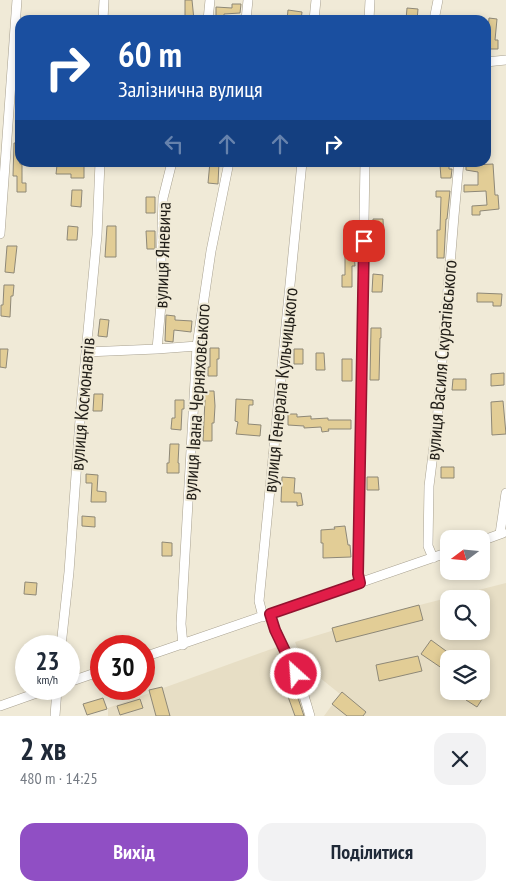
<!DOCTYPE html>
<html lang="uk">
<head>
<meta charset="utf-8">
<style>
	body { margin:0; font-family:"PT Sans Narrow",sans-serif; background:#f2f2f3; color:#1f2937; height:100vh; display:flex; flex-direction:column; font-size:19px; white-space:nowrap }
	* { box-sizing:border-box; margin:0 }
	p { font-size:16px; color:#747a83 }
	.icon { flex:none; width:28px; height:28px; fill:none; stroke:currentColor; stroke-width:2; stroke-linecap:round; stroke-linejoin:round }
	.map { position:relative; height:716px; overflow:hidden }
	.panel { display:flex; flex-direction:column; background:#fff; flex:1 }
	.panel>* { flex:none }
	.guide { position:absolute; left:15px; top:15px; width:476px; height:152px; border-radius:15px; box-shadow:0 2px 8px #0003; background:#1a4fa0; color:#fff; overflow:hidden }
	.needle { width:32px; rotate:254deg }
	.buttons { position:absolute; left:440px; top:530px; display:grid; gap:10px }
	.buttons a { display:grid; place-items:center; width:50px; height:50px; border-radius:10px; background:#fff; box-shadow:0 2px 8px #0003; font-size:25px }
	.speed { position:absolute; left:15px; top:635px; display:flex; gap:10px; font-size:25px; font-weight:700; text-align:center }
	.speed>* { display:grid; place-content:center; width:65px; height:65px; border-radius:50%; background:#fff; box-shadow:0 2px 8px #0003; line-height:1 }
	.speed small { font-size:12px; font-weight:400 }
	.speed .limit { border:8px solid #d22; background:#fff; color:#111 }
	.pin { position:absolute; display:grid; place-items:center; width:42px; height:42px; color:#fff; margin:-21px; border-radius:10px; box-shadow:0 2px 8px #0006 }
	.me { position:absolute; width:55px; margin:-28px; rotate:334deg; stroke-linejoin:round; filter:drop-shadow(0 0 4px #0008) }
	.turn { display:flex; align-items:center; gap:18px; height:105px; padding:0 20px; font-size:22px }
	.turn .icon { width:65px; height:65px; stroke-width:2.5 }
	.turn b { display:block; font-size:35px; line-height:42px }
	.lanes { display:flex; align-items:center; height:48px; padding:0 20px; background:#0003; justify-content:center; gap:25px; direction:ltr }
	.lanes .off { opacity:.35 }
	.round { display:grid; place-items:center; flex:none; width:52px; height:52px; border-radius:15px; background:#f2f2f3 }
	.overview { display:flex; align-items:center; justify-content:space-between; height:85px; padding:0 20px }
	h1 { font-size:30px; font-weight:700; line-height:38px }
	.primary-button { display:flex; gap:10px; margin-top:auto; padding:10px 20px }
	.primary-button a { flex:1; height:58px; border-radius:15px; background:#904fc4; color:#fff; font-size:20px; font-weight:700; line-height:58px; text-align:center }
	.primary-button a+a { background:#f2f2f3; color:#1f2937 }
	.map>svg:first-child { display:block }
	.built { fill:#e7dec5; fill-rule:evenodd }
	.building { fill:#e2cd96; stroke:#8e8877 }
	.lines { fill:none; stroke-linecap:round; stroke-linejoin:round }
	.minor-casing { stroke:#a8a190; stroke-width:10 }
	.minor { stroke:#fff; stroke-width:9 }
	.route-casing { stroke:#92132f; stroke-width:12 }
	.route { stroke:#e11d48; stroke-width:9 }
	.labels { text-anchor:middle; stroke-width:4; stroke-linejoin:round; paint-order:stroke }
	.street-label { font-size:19px; fill:#211e18; stroke:#f0ead7 }
</style>
</head>
<body>
<div class="map">
<svg width="506" height="716" viewBox="0 0 506 716">
	<rect width="100%" height="100%" fill="#f0ead7"/>
	<path class="built" d="M506 583V716H324L340 694 304 665 295 642 404 609ZM449 599H481V631H449ZM449 659H481V691H449Z
		M277 647 300 687 306 716H108V708Z"/>
	<path class="building" d="M185 0H192L194 20H185Z
		M232 4H241L240 13 224 14V20H216V7L232 8Z
		M407 8 418 9 417 20H406Z
		M288 10 302 12 301 20H287Z
		M489 18 497 19 495 40H498V49H489V31H488Z
		M14 143H20V164H22V183H26V192H17V176H13Z
		M210 162H219L218 184 208 183Z
		M466 162H474V165L493 164 495 195H498L499 209 480 211V215H472V206L487 205 486 191 464 192V185H478V172L466 170Z
		M57 165H63V166H84V178H71V174H56Z
		M440 165H449V169H452L451 178H441Z
		M72 190H82L81 207 71 206Z
		M436 191H450L447 219H446L444 258H437V230H440L441 197H436Z
		M146 197H155V213H146Z
		M373 219H383L384 240H370L371 234H373Z
		M68 226 78 227 77 240H67Z
		M107 226H116V257H105Z
		M146 231H155V249H147Z
		M7 246H17L14 273 5 272Z
		M345 253H354L355 266H352V287H342V275H345Z
		M373 274 383 275 382 292H372Z
		M4 285H14L13 296H11L10 317 1 316V305H3Z
		M477 293 502 294 501 306H493V302H477Z
		M166 315 175 316V320L192 321 191 332 174 330 173 342 165 341Z
		M100 319 109 320 107 337 98 336Z
		M371 328H381V338H380L379 380H370Z
		M210 348H219V359H217V376H208V367H210Z
		M0 349H8L6 368 0 367Z
		M294 349H303V364H294Z
		M316 353H324L325 370H316Z
		M342 359H352V381H342Z
		M504 373V385L491 386V374Z
		M453 379H466V390H452Z
		M203 391H214L215 406 214 423H212V441H203L205 400H203Z
		M94 394H103L102 411H93Z
		M236 399 253 400V405H249L248 424 261 425 260 436 236 434 238 422 235 421Z
		M175 400H184V409H182L181 430 171 429 172 418H175Z
		M503 401 506 434 492 435 491 402Z
		M288 414H297V417L311 416V419L328 418V420H351V429H328L329 431 322 432 321 427 304 428V426L288 425Z
		M170 444H179L178 463H179V473H167V463H169Z
		M441 467H454V478H441Z
		M86 474 98 475 97 491 106 492V502H91L92 483H86Z
		M282 477 295 478 294 493H301L303 505 297 506V502H281Z
		M367 477H378L379 490H367Z
		M82 516 95 517V527L82 526Z
		M345 526 348 545H350L351 557 323 558V543H321V530L335 529 334 527Z
		M162 542 172 543V556H162Z
		M25 582 37 583 36 595 24 594Z
		M419 605 423 620 336 642 332 628Z
		M431 640 457 659H449V673L421 654Z
		M418 656 422 671 379 681 376 665Z
		M286 666 294 686 304 716H295L278 669Z
		M481 686 488 690 477 707 466 700 472 691H481Z
		M162 687 170 716H156L149 690Z
		M342 692 366 712 363 716H347L332 704Z
		M103 698 107 709 87 715 83 704Z
		M140 699 143 708 120 715 117 706Z"/>
	<g class="lines">
		<defs>
			<path id="minor" d="M103 20 104 0
				M208 20 210 0
				M246 20 248 0
				M314 20 316 0
				M369 20 370 0
				M434 20 438 0
				M486 62 506 60
				M0 234 17 0
				M157 349 163 282 161 262 163 198 172 162
				M86 352 157 349 197 346
				M500 534 506 493
				M481 541 503 533
				M433 558 428 546 429 486 437 422 454 216 459 162
				M361 583 358 574 365 162
				M270 615C277 636 288 655 297 675 302 689 306 702 310 716
				M263 617 259 601 302 162
				M183 645 181 624 197 346 211 251 229 162
				M61 646 69 572 81 406 97 235 100 162
				M144 657 449 552
				M69 682 101 671
				M0 706 48 689
				M55 716 57 689"/>
		</defs>
		<use href="#minor" class="minor-casing"/>
		<use href="#minor" class="minor"/>
	</g>
	<g class="lines">
		<defs>
			<path id="route" d="M296 674 275 630 270 614 360 583 358 574 364 241"/>
		</defs>
		<use href="#route" class="route-casing"/>
		<use href="#route" class="route"/>
	</g>
	<g class="labels">
		<g class="street-label">
			<text transform="translate(162 255) rotate(-88)" y="7">вулиця Яневича</text>
			<text transform="translate(441 360) rotate(-85)" y="7">вулиця Василя Скуратівського</text>
			<text transform="translate(280 390) rotate(-84)" y="7">вулиця Генерала Кульчицького</text>
			<text transform="translate(196 402) rotate(-86)" y="7">вулиця Івана Черняховського</text>
			<text transform="translate(82 404) rotate(-85)" y="7">вулиця Космонавтів</text>
		</g>
	</g>
</svg>
<div class="buttons">
<a><svg class="needle" viewBox="-14 -14 28 28"><path d="M0-13l5 13h-10z" fill="#e53935"/><path d="M0 13l5-13h-10z" fill="#747a83"/></svg></a>
<a><svg class="icon" aria-label="search" viewBox="0 0 24 24"><circle cx="10" cy="10" r="6"/><path d="M15 15l6 6"/></svg></a>
<a><svg class="icon" aria-label="layers" viewBox="0 0 24 24"><path d="M12 4l9 5-9 5-9-5zM3 14l9 5 9-5"/></svg></a>
</div>
<div class="speed"><div>23<small>km/h</small></div><div class="limit">30</div></div>
<div class="pin" style="left:364px;top:241px;background:#d93025"><svg class="icon" aria-label="arrive" viewBox="0 0 24 24"><path d="M6 21V4h12l-3 4 3 4H6"/></svg></div>
<svg class="me" style="left:296px;top:674px" viewBox="-20 -20 40 40"><circle r="17" fill="#e11d48" stroke="#fff" stroke-width="3"/><path d="M0-11L8 9 0 5-8 9z" fill="#fff"/></svg>
<div class="guide">
<div class="turn"><svg class="icon" aria-label="right" viewBox="0 0 24 24"><path d="M7 20v-9h11M14 6l5 5-5 5"/></svg><div><b>60 m</b>Залізнична вулиця</div></div>
<div class="lanes"><svg class="icon off" aria-label="left" viewBox="0 0 24 24"><path d="M17 20v-9H6M10 6l-5 5 5 5"/></svg><svg class="icon off" aria-label="ahead" viewBox="0 0 24 24"><path d="M12 20V5M6 11l6-6 6 6"/></svg><svg class="icon off" aria-label="ahead" viewBox="0 0 24 24"><path d="M12 20V5M6 11l6-6 6 6"/></svg><svg class="icon" aria-label="right" viewBox="0 0 24 24"><path d="M7 20v-9h11M14 6l5 5-5 5"/></svg></div>
</div>
</div>
<section class="panel">
<div class="overview"><div><h1>2 хв</h1><p>480 m · 14:25</p></div><a class="round"><svg class="icon" aria-label="close" viewBox="0 0 24 24"><path d="M6 6l12 12M18 6L6 18"/></svg></a></div>
<div class="primary-button"><a>Вихід</a><a>Поділитися</a></div>
</section>
</body>
</html>
